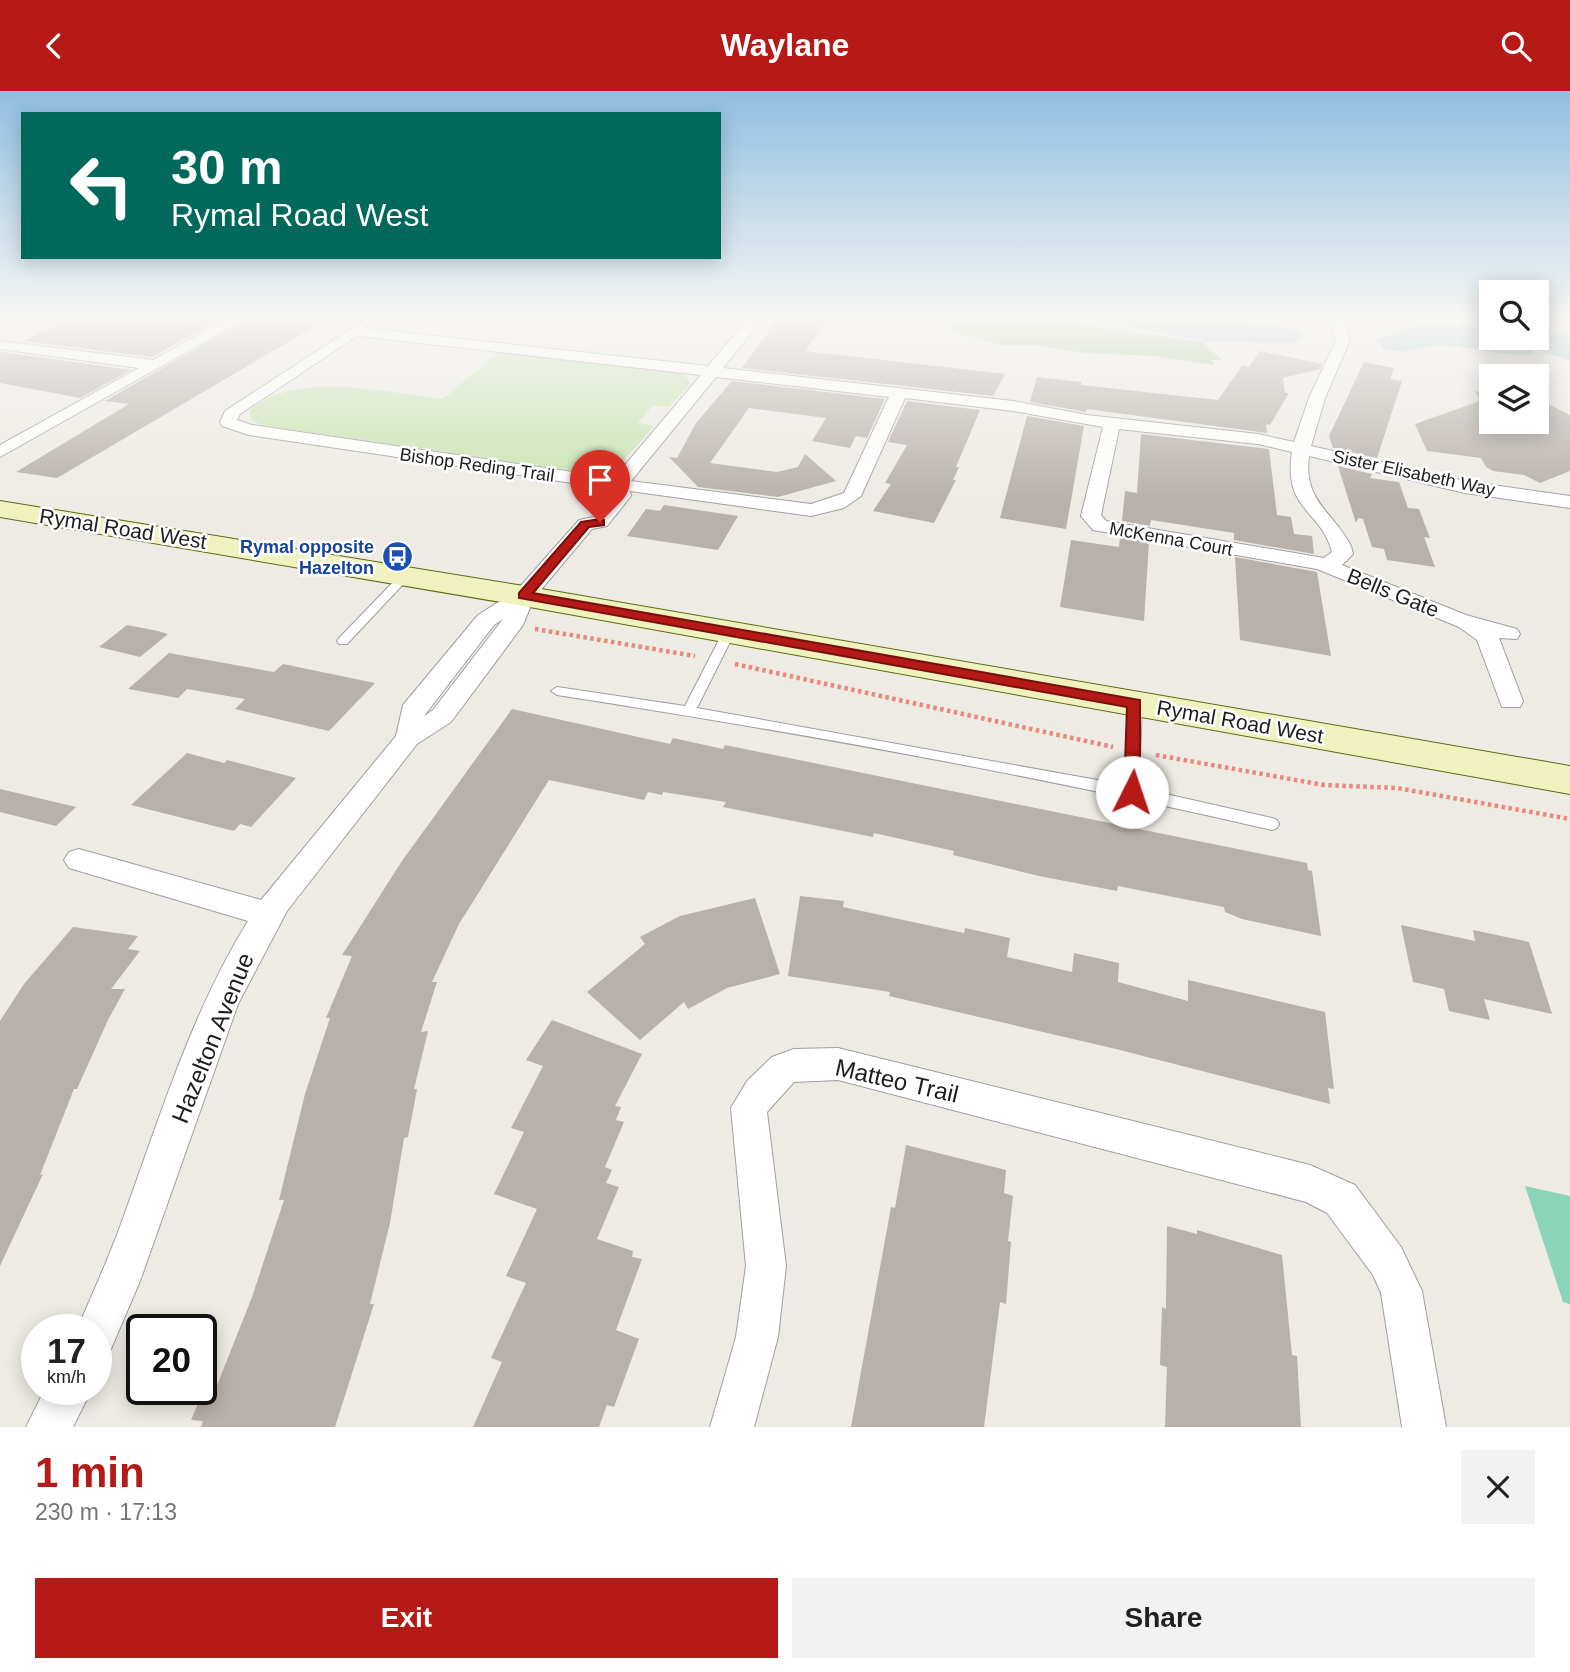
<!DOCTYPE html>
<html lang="en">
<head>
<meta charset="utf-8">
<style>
	body { margin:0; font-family:Helvetica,sans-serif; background:#f2f2f2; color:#202124; height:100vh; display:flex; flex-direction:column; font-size:26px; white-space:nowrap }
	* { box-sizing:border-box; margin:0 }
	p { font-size:23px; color:#757577 }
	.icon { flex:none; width:38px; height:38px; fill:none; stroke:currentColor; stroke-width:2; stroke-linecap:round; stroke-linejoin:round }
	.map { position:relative; height:1336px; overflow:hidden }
	.panel { display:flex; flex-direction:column; background:#fff; flex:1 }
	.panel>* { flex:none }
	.top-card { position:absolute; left:21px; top:21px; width:700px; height:147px; border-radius:0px; box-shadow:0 4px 18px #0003; background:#00695c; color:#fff; overflow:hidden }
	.fabs { position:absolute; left:1479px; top:189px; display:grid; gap:14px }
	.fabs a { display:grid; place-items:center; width:70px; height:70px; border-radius:0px; background:#fff; box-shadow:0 4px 18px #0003; font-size:35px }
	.speed { position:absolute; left:21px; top:1223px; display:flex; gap:14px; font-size:35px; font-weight:700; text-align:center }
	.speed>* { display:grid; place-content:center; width:91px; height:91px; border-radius:50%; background:#fff; box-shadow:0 4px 18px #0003; line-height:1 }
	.speed small { font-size:18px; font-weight:400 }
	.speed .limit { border:4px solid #111; border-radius:10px; background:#fff; color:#111 }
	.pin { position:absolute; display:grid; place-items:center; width:60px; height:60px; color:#fff; margin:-72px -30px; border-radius:50% 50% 50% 0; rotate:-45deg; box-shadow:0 0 7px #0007 }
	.pin .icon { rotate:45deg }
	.me { position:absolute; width:77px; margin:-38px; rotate:4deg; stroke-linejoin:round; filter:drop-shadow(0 0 5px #0008) }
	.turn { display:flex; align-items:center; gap:24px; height:147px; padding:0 35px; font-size:32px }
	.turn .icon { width:91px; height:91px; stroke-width:2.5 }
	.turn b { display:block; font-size:49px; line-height:60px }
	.round { display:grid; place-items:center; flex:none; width:74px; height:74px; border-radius:0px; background:#f2f2f2 }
	.overview { display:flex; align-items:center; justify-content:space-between; height:119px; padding:0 35px }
	h1 { font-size:42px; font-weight:700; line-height:52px; color:#b61a16 }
	.action { display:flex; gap:14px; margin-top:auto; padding:14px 35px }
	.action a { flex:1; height:80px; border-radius:0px; background:#b61a16; color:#fff; font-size:28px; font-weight:700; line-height:80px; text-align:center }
	.action a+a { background:#f2f2f2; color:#202124 }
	header { display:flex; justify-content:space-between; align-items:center; height:91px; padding:0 35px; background:#b61a16; color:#fff; font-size:32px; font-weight:700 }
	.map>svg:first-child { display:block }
	.grass { fill:#c8e3b0 }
	.forest { fill:#aac99e }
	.pitch { fill:#8bd4ba }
	.water { fill:#aaccd7 }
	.building { fill:#b7b0ab }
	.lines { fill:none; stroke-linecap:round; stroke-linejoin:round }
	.service-casing { stroke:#9f9f9f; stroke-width:2 }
	.minor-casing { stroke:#9f9f9f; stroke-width:2 }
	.secondary-casing { stroke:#5e6911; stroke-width:2 }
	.path { stroke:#ea887a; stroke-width:4.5; stroke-dasharray:3.5 3.5; stroke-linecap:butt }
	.service { fill:#fff; fill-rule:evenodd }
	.minor { fill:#fff; fill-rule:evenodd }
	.secondary { fill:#eff2bf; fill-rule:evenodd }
	.route { fill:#b61a16; stroke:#76110e; stroke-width:2 }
	.labels { text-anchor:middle; stroke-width:5; stroke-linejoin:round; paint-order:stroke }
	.far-street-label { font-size:18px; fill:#1e1e1e; stroke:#fff }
	.far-transit-label { font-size:18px; font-weight:bold; fill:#164399; stroke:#fff; text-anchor:end }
	.street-label { font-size:21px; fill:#1e1e1e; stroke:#fff }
	.near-street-label { font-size:24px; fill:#1e1e1e; stroke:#fff }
</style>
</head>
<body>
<header><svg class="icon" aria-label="back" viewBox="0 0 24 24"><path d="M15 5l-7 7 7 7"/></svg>Waylane<svg class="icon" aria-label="search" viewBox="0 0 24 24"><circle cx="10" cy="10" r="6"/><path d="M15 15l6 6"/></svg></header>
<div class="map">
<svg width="1570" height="1336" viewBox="0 0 1570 1336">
	<rect width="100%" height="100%" fill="#eeebe5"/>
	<path class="grass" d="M503 258 676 279 686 285 690 293 669 316 653 314 638 332 654 335C630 363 621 380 581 381L260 334 251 328 250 320C291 278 391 302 443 308Z"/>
	<path class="forest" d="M1004 226 1059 230 1202 251 1222 269H1211L1214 274 1154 265 1084 262 1035 254H1001L951 240 953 228Z"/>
	<path class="pitch" d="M1525 1095 1570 1105V1213L1563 1211Z"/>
	<path class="water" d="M1066 224H1201L1302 239 1303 245 1297 252 1206 251Z
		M1422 233 1491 236V247H1536L1537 239 1570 244V270L1534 257 1530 264C1502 264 1475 256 1447 255 1418 253 1416 265 1383 258L1377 248Z"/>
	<path class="building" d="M78 224H228L152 266 23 250Z
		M255 224H334L57 387 16 381 129 313 105 310Z
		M781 224H831L805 260 1005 283 993 305 742 277Z
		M1260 260 1322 273 1320 278 1283 287 1285 302H1289L1270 334 1266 333 1267 342 1087 318 1086 321 1030 311 1037 286 1081 291V294L1218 309 1242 275 1249 276Z
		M0 261H1L131 279 80 307 0 292Z
		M1364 271 1394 277 1390 288 1402 290 1377 367 1333 357 1329 345Z
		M732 290 885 308 867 347 856 345 850 357 812 350 826 327 749 317 710 372 777 381 798 376 805 363 836 390 778 406 698 396 669 366 677 367 696 332Z
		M1475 300 1491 302V331H1536V307L1570 324V380L1540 392 1524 384 1493 380 1486 376 1481 367 1427 360 1415 333 1480 310Z
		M907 310 980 319 956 376H959L953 389H956L934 432 873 420 891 393 885 392 907 354 888 351Z
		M1027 325 1084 335 1066 438 1000 427Z
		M1141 343 1269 358 1277 424 1291 426 1294 443 1312 445 1314 463 1234 449V442L1151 429 1150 435 1122 430 1125 400 1137 402Z
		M1338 375 1372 383 1370 387 1399 391 1408 417 1419 418 1430 447 1424 446 1435 476 1387 469 1384 458 1372 456 1363 428 1358 427 1356 432Z
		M664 414 738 425 718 459 627 445 646 418 660 420Z
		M1120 446 1149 451 1144 530 1060 516 1071 449 1119 456Z
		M1235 466 1317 481 1331 565 1240 549Z
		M127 534 158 540 168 543 140 566 99 556Z
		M169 562 274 581 283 573 375 592 329 640 235 618 245 608 187 598 178 607 128 598Z
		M512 618 670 653 673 647 723 658 725 654 1307 772 1308 779 1312 780 1321 845 1242 828 1225 821 1224 816 1118 795 1117 800 1039 785 953 764 954 760 874 742 873 746 723 716 726 711 663 701 662 704 648 701 644 709 549 689 459 833 432 891H437L421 941 428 940 414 998H417L408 1046 404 1047 390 1132 370 1213H374L335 1336H201L203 1330 191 1329 205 1296 216 1297 252 1206 284 1109H279L305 1003 330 927H326L352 865 342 864 402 770Z
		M187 662 224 672 227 669 296 687 251 736 240 733 234 740 131 714Z
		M0 698 76 716 56 735 0 721Z
		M800 805 844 810 843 816 964 842 965 837 1010 847 1007 866 1072 881 1074 862 1119 872 1118 891 1188 910V889L1325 921 1334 998 1328 997 1330 1013 1116 958 889 905 890 901 788 885Z
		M755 807 780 883 727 897 688 918 684 911 640 949 587 901 645 853 640 846 680 825Z
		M1401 834 1475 850 1473 839 1529 851 1552 923 1484 908 1490 929 1449 920 1444 898 1413 891Z
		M73 836 138 845 128 858 140 860 111 898H125L108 929 77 998H74L40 1084 43 1083 0 1175V930L24 893Z
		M552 929 642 963 615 1015 621 1016 616 1029 624 1031 605 1076 612 1079 606 1092 619 1096 597 1148 633 1160 632 1166 642 1168 616 1239 639 1248 614 1316 607 1314 599 1336H473L502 1271 491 1267 526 1192 506 1185 537 1118 494 1103 524 1041 511 1037 543 975 526 969Z
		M906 1054 1006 1079 1004 1102 1013 1105 1008 1150 1011 1151 1006 1213 1000 1211 984 1336H851L891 1116 895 1117Z
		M1167 1135 1197 1143V1139L1282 1164 1292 1264 1297 1265 1301 1336H1165L1167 1276 1160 1274 1162 1216 1166 1218Z"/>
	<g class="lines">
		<defs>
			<path id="service" d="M373 224H382L357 242H351V238Z
				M405 482 411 485 409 487 347 553H339L337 550 339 547 401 483Z
				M729 537 735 541 697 617 1125 694 1128 612 1135 608 1142 612 1139 697 1272 727 1277 729 1279 733 1277 737 1272 739C1036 684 796 641 557 604L551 600 557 596 685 615 723 541Z"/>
			<path id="minor" d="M234 224H252L0 366V354L139 277 0 258V250L153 269Z
				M751 224H766L723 277 1013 310 1087 324 1258 343 1294 351 1309 307 1336 249 1332 237 1320 224H1335L1346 236 1350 249 1325 307 1311 355 1465 390 1570 405V417L1465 402 1309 365C1303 411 1333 420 1351 455L1353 463 1342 474 1466 524 1517 538 1520 543 1517 548 1499 547 1523 610 1520 616H1502L1477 549 1459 536 1317 478 1093 439 1081 425 1103 336 1013 320 905 307 861 405 844 417 811 425 630 400 631 405 607 435 592 438 534 507 523 534 451 631 417 653 287 820 238 913 140 1190 111 1258 96 1264V1239H77C92 1203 109 1167 122 1130 159 1029 191 922 248 830L69 777 64 769 69 761 79 758 261 809 396 645 403 614 478 524 516 500 579 429 594 426 612 404 600 403 599 396 249 344 222 335 220 331 225 320 354 236 708 275ZM357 245 701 284 614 387 252 334 237 329 240 323ZM716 286 889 306 844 402 811 413 631 390ZM1119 338 1258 353 1292 361C1283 421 1321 418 1332 461L1324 467 1106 430 1101 424ZM503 528 433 619 424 625 494 534Z
				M838 957 1310 1074 1355 1094 1401 1156 1422 1200 1446 1336H1402L1381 1202 1373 1184 1327 1122 1306 1111 838 989 794 991 767 1021 786 1175 778 1246 754 1336H710L736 1246 746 1175 731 1017 747 990 772 966 794 958Z
				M45 1298H92L73 1336H26Z"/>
			<path id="secondary" d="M0 410 524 495 1570 675V703L524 515 0 426Z"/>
		</defs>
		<use href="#service" class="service-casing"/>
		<use href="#minor" class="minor-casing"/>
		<use href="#secondary" class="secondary-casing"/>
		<path class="path" d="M535 538 695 565
			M735 573 1113 656
			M1156 664 1324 694 1397 697 1570 728"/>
		<use href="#service" class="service"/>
		<use href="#minor" class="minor"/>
		<use href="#secondary" class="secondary"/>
	</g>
	<linearGradient id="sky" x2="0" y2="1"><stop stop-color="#8fbee1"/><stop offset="0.55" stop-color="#f7f6f3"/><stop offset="1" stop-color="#f7f6f3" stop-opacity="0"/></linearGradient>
	<rect width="1570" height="411" fill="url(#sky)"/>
	<path class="route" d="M600 428 604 429V434L589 436 533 502 1140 609V701L1132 707 1124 701 1127 616 519 507V502L581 431Z"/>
	<defs>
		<symbol id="bus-disc" viewBox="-11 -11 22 22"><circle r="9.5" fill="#1a4fb4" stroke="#fff"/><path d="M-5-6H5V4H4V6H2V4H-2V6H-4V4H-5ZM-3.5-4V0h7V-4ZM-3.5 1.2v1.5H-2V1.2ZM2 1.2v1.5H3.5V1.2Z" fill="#fff"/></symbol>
	</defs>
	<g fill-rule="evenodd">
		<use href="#bus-disc" x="380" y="448" width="35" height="35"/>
	</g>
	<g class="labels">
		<g class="far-street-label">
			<text transform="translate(477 374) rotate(8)" y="6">Bishop Reding Trail</text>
			<text transform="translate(1414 382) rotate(12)" y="6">Sister Elisabeth Way</text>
			<text transform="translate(1171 448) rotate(10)" y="6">McKenna Court</text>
		</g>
		<g class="far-transit-label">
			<text x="374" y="462">Rymal opposite<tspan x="374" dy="21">Hazelton</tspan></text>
		</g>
		<g class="street-label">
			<text transform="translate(123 438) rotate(9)" y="7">Rymal Road West</text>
			<text transform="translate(1393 502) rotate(22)" y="7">Bells Gate</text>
			<text transform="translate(1240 631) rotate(10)" y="7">Rymal Road West</text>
		</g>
		<g class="near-street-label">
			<text transform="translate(213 947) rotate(-68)" y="8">Hazelton Avenue</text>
			<text transform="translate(897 990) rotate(13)" y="8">Matteo Trail</text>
		</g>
	</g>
</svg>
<div class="fabs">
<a><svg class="icon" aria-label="search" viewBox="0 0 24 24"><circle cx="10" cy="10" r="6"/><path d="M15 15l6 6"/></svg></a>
<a><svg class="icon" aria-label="layers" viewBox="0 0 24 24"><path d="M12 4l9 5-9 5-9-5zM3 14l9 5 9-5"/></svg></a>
</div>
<div class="speed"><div>17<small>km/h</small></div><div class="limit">20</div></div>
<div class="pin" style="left:600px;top:431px;background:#d93025"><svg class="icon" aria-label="arrive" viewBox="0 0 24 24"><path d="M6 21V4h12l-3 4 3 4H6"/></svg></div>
<svg class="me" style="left:1132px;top:701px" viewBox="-20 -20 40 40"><circle r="19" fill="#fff"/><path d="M0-13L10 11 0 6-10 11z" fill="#b61a16"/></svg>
<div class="top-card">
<div class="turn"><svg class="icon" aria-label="left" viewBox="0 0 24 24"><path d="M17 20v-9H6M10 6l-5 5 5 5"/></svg><div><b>30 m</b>Rymal Road West</div></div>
</div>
</div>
<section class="panel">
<div class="overview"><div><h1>1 min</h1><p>230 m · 17:13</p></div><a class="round"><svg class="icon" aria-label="close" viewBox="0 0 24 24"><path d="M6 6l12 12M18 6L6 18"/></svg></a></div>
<div class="action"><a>Exit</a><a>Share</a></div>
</section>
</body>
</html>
